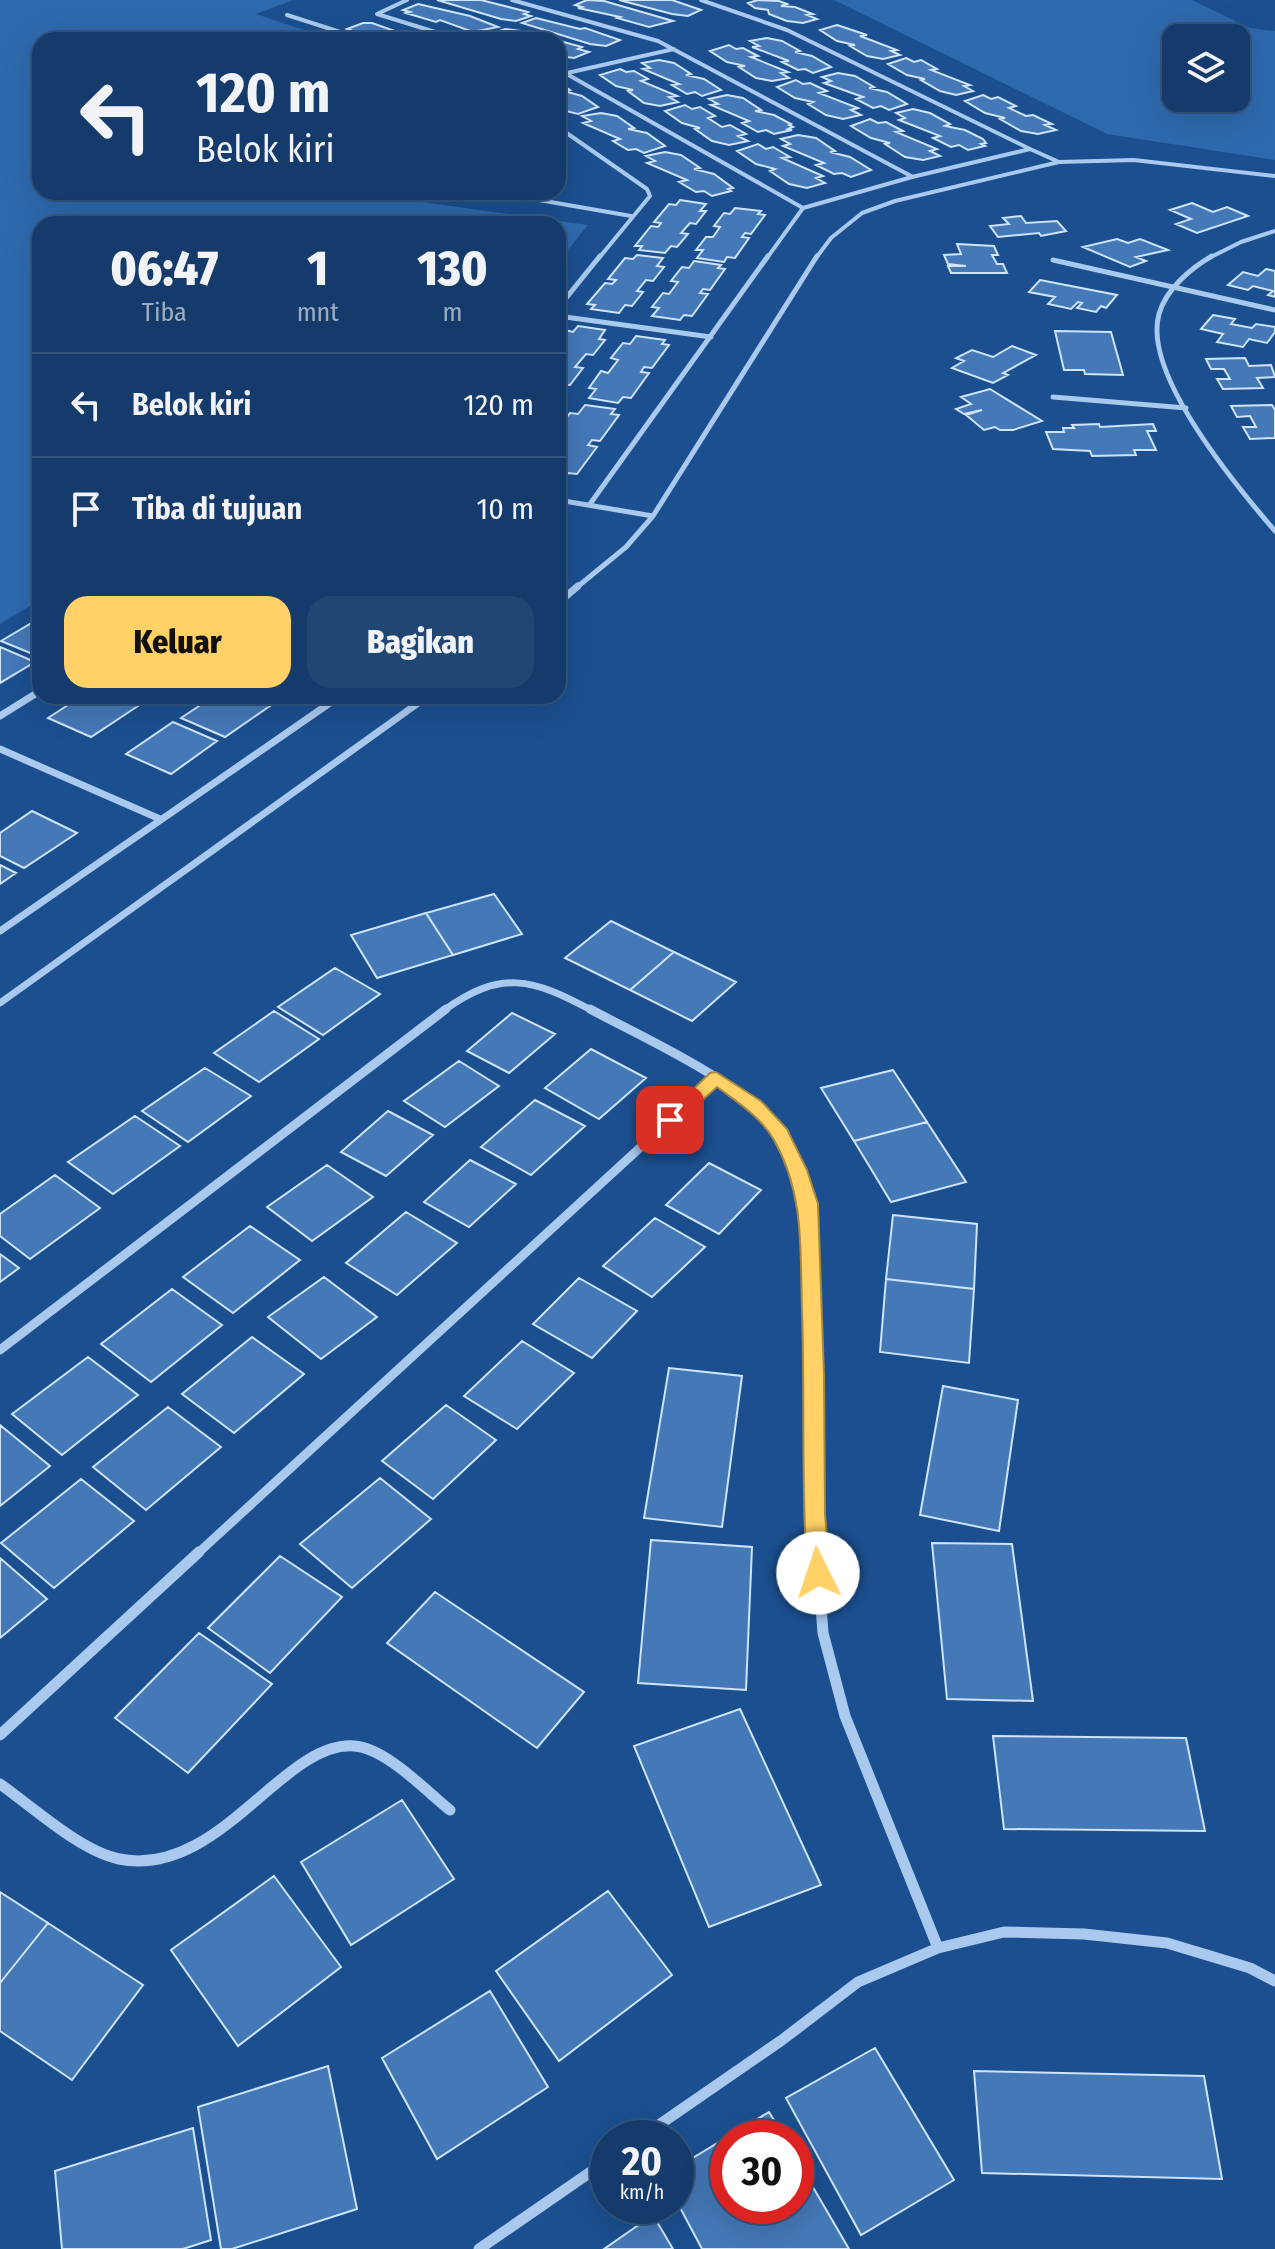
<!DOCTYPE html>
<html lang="id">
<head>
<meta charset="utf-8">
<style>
	body { margin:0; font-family:"Fira Sans Condensed",sans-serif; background:#214673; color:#f1f3f6; height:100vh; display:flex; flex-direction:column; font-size:30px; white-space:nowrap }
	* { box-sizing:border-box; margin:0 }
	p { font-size:26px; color:#9dadc1 }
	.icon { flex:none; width:44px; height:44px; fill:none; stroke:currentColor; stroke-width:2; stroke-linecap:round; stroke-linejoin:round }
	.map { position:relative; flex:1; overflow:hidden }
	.side { position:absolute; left:32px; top:216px; width:534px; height:488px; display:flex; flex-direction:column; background:#143b6b; border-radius:24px; box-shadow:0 8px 32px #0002,0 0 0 2px #33557e }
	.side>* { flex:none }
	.hud { position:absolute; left:32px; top:32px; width:534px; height:168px; border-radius:24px; box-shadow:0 8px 32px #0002,0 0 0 2px #33557e; background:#143b6b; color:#f1f3f6; overflow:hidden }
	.buttons { position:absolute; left:1162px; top:24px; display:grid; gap:16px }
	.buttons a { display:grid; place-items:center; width:88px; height:88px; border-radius:16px; background:#143b6b; box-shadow:0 8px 32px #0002,0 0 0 2px #33557e; font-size:40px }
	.speed { position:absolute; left:590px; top:2120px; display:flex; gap:16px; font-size:40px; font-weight:700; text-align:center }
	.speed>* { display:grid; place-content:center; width:104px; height:104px; border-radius:50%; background:#143b6b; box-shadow:0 8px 32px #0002,0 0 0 2px #33557e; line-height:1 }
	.speed small { font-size:20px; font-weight:400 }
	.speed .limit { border:12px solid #d22; background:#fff; color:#111 }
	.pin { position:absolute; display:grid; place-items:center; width:68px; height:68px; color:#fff; margin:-34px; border-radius:16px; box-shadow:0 4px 12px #0006 }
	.me { position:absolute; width:88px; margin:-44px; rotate:356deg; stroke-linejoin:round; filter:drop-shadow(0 0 6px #0008) }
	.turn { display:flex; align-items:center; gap:28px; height:168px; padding:0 32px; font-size:36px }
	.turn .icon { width:104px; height:104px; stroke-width:2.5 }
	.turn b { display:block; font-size:56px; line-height:68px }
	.eta { display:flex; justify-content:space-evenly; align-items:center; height:136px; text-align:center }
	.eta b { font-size:48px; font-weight:800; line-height:56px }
	.action { display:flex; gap:16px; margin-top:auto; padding:16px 32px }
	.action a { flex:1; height:92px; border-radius:24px; background:#ffd166; color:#111; font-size:32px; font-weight:800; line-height:92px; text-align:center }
	.action a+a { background:#214673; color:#f1f3f6 }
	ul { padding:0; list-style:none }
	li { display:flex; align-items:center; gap:24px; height:104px; padding:0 32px; border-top:2px solid #33557e }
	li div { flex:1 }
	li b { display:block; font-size:30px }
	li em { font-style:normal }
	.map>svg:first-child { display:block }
	.green { fill:#2e69ad; fill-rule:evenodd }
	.building { fill:#4478b7; stroke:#cfe3fa; stroke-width:2 }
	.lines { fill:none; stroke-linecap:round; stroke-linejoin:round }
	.minor-far4 { stroke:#a9c9ee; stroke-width:4 }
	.minor-far3 { stroke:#a9c9ee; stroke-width:5 }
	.minor-far2 { stroke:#a9c9ee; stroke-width:7 }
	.minor-far1 { stroke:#a9c9ee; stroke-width:9 }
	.minor { stroke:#a9c9ee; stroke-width:11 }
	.route { fill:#ffd166; stroke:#a68842; stroke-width:2 }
</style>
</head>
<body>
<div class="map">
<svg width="1275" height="2249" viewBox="0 0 1275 2249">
	<rect width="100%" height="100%" fill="#1b4f8f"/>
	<path class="green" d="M0 0H293L256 14 334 40H40V192H351L588 225 558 262V224H40V600L0 624Z
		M834 0H1192L1250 28 1275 31V160L1107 134ZM1176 38H1236V98H1176Z"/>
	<path class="building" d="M437 0H481L528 12 524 14 531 16 516 21 501 19Z
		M587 0 604 1 673 21 649 27 617 18 620 17 578 8 582 7 575 5Z
		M619 0H672L701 10 688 16 672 14Z
		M758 0 779 1 787 4 781 6 795 7 813 14 807 15 817 19 803 23 787 21 769 14 768 10 755 8 748 3Z
		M418 4 470 16 498 27 473 32 440 20 436 22 406 13 410 12 403 10Z
		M536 18 580 29 585 28 620 40 606 46 590 44 522 23Z
		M363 23H372L406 35 410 33 434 40 375 39 347 29Z
		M837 25 867 35 860 36 897 50 891 51 900 55 883 59 867 56 850 46 855 45 837 41 820 30Z
		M505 29 521 31 546 40H500L490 34Z
		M767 38 782 41 800 51 795 52 812 56 831 67 813 73 805 69 798 70 782 62 789 61 752 47 759 46 750 41Z
		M560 41 582 47 578 49 589 52 574 58 558 56Z
		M729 45 736 49 743 48 758 56 751 57 788 72 781 73 789 78 772 81 756 78 739 67 745 66 727 62 710 51Z
		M906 58 914 62 921 60 937 69 931 70 970 85 964 86 973 91 956 95 940 91 921 80 925 79 907 75 888 64Z
		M659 60 674 63 691 74 686 75 704 79 721 90 702 96 695 92 687 94 672 85 679 84 643 69 650 68 642 63Z
		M620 69 626 72 634 71 648 79 641 81 677 96 669 97 678 102 660 106 644 103 628 91 633 90 616 86 600 75Z
		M838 73 855 76 874 87 869 88 887 92 907 104 889 110 881 106 873 108 856 99 863 97 824 83 831 81 822 77Z
		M796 80 803 84 810 83 827 91 819 93 858 108 851 110 861 115 843 119 826 115 808 104 813 102 795 98 777 87Z
		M558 82 570 90 564 91 582 96 598 107 578 114 558 109Z
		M727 95 743 98 761 110 755 111 774 115 791 124 789 125 793 127 788 129 792 130 774 134 766 130 758 132 742 123 749 121 711 105 718 104 709 99Z
		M983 95 991 99 998 97 1016 106 1009 108 1026 116 1033 115 1052 124 1045 125 1056 130 1038 134 1021 131 1000 119 1005 118 985 113 965 101Z
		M685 105 692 109 700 107 715 116 708 118 722 127 730 125 746 134 738 136 748 141 729 145 712 141 695 129 700 128 682 123 665 111Z
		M913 109 930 113 950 124 945 126 965 130 983 139 986 143 981 144 985 146 968 150 959 145 951 147 933 138 940 136 899 120 905 118 896 113Z
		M601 113 617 116 634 128 628 129 647 133 665 146 644 153 636 149 628 150 613 141 620 139 583 123 591 121 582 116Z
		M870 119 878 123 886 122 903 131 896 132 937 149 930 151 940 156 923 160 905 157 885 144 890 143 871 138 851 126Z
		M798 135 816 138 835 151 830 152 850 157 871 170 851 177 842 173 834 174 816 165 824 163 783 146 790 144 781 139Z
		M758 144 766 149 773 147 790 157 782 158 823 176 816 178 825 183 807 188 789 184 770 171 775 169 756 164 737 151Z
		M665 152 681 155 700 168 694 169 714 174 733 188 728 189 731 191 712 196 704 191 696 192 679 182 687 180 647 163 655 161 646 156Z
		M680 200 706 204 700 211H706L696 224 690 223 681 233 688 234 677 247 671 246 665 253 639 250 642 246H635L651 226 658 227 661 223 654 222 669 204 676 205Z
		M1192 203 1213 212 1227 207 1248 216 1197 233 1176 224 1191 219 1170 210Z
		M735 208 761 211 758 214 765 215 751 234 745 233 742 237 749 238 735 258 727 257 724 262 697 258 703 250H696L706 237H713L720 227 714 226 724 213 730 214Z
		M1021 216 1026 223 1057 221 1066 231 1041 236 1039 233 998 237 990 226 1009 224 1003 218Z
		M1117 239 1128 243 1140 239 1168 250 1136 257 1146 261 1130 267 1083 247Z
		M957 244 994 246 998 255H992L997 264H1003L1007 273H951L948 266H966L948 264 944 255 961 254Z
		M637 255 663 258 657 266 664 267 653 281 646 280 637 291 643 292 632 306 625 305 619 313 591 309 595 305 587 304 605 283 612 284 616 280 608 279 625 258 633 259Z
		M694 261 721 265 718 268 725 269 710 290 703 289 700 293 708 294 692 316 684 315 680 320 652 316 659 308 652 307 663 293 669 294 678 282 671 281 682 267 689 268Z
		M1266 269 1275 271V297L1268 295 1273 291 1253 286 1248 290 1228 285 1243 272 1258 276Z
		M1040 280 1117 295 1106 308 1101 306 1096 312 1077 308 1082 303 1078 302 1071 309 1048 304 1055 297 1029 292Z
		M1213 315 1235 319 1231 324 1252 328 1256 324 1275 327V332L1267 343 1249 339 1243 347 1217 342 1223 334 1201 329Z
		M578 326 605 330 599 339 605 340 593 355 586 354 575 367 583 368 570 385 562 384 558 389V339L565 330 573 332Z
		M1055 331 1111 332 1123 375 1085 374 1084 370H1064Z
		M636 336 665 340 662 344 669 345 652 368 644 367 641 372 649 373 631 398 623 397 618 403 589 398 596 389 589 388 601 371 608 373 618 360 611 358 623 343 630 344Z
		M1012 346 1036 355 1003 373 1008 375 993 383 952 368 964 361 956 358 972 350 993 357Z
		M1245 358 1249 366 1271 365 1275 377 1257 378 1263 388 1223 389 1217 379H1230L1224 369H1211L1206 359Z
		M990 389 1042 421 1013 430H1000L995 427 984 430 966 415 982 410 964 414 956 409 971 404 961 397Z
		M585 405 615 409 611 414 619 415 600 441 592 440 588 445 597 447 577 474 568 473 563 480 558 479V440L565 431 558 429 570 413 578 414Z
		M1272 405 1275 410V438L1250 439 1243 427H1256L1250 416 1237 417 1231 406Z
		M1099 424 1100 427 1153 424 1156 431H1147L1156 450H1134L1136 455 1092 456 1090 451 1053 449 1046 432H1064L1063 428H1074L1072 425Z
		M40 618V657L1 641Z
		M0 647 35 662 0 683Z
		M82 696H115L138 706 91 737 48 718Z
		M214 696H245L270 706 225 737 181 718Z
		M173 722 217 741 171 774 126 754Z
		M32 811 77 833 24 868 0 856V833Z
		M0 865 16 873 0 884Z
		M494 894 522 934 453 955 426 913Z
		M426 913 453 955 377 978 351 935Z
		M611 921 674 952 630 990 565 958Z
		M674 952 736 982 692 1021 630 990Z
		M335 968 380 994 323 1035 278 1007Z
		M274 1011 319 1039 259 1082 214 1053Z
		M512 1013 555 1034 509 1073 467 1051Z
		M591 1049 646 1078 599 1119 545 1088Z
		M459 1061 499 1086 445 1127 404 1101Z
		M205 1068 251 1096 188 1142 142 1111Z
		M893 1070 927 1122 854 1141 821 1088Z
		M535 1100 585 1126 531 1175 481 1147Z
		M388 1111 433 1135 386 1176 341 1152Z
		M135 1116 180 1146 113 1194 68 1162Z
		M927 1122 966 1182 891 1202 854 1141Z
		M470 1160 516 1184 469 1227 424 1202Z
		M709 1163 761 1190 719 1234 666 1205Z
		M327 1165 373 1197 312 1241 267 1207Z
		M55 1175 100 1208 30 1259 0 1236V1214Z
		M406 1212 457 1243 397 1295 346 1263Z
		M893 1215 977 1224 974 1289 886 1279Z
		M655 1218 705 1247 652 1297 603 1266Z
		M250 1226 300 1260 233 1313 183 1277Z
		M0 1254 19 1268 0 1282Z
		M324 1277 377 1317 321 1359 268 1317Z
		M579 1278 637 1311 592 1358 533 1324Z
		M886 1279 974 1289 969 1363 880 1352Z
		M172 1289 222 1325 151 1382 101 1344Z
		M252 1337 304 1374 234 1433 182 1394Z
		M522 1341 574 1373 517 1429 464 1396Z
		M88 1357 138 1395 62 1455 12 1414Z
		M669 1368 742 1376 722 1527 644 1518Z
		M943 1386 1018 1400 999 1531 920 1515Z
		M446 1405 496 1440 433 1499 382 1461Z
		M168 1407 221 1447 146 1510 93 1467Z
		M0 1425 50 1466 0 1506Z
		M380 1478 431 1519 352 1588 300 1544Z
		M81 1479 134 1521 54 1588 1 1543Z
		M651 1540 752 1547 746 1690 638 1683Z
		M932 1543 1012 1544 1033 1701 947 1699Z
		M280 1556 342 1597 270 1673 208 1628Z
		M0 1558 47 1599 0 1638Z
		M435 1592 584 1692 537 1748 387 1643Z
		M199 1633 272 1684 188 1773 115 1718Z
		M740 1709 821 1885 709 1927 634 1746Z
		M993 1736 1186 1738 1205 1831 1004 1829Z
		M402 1800 454 1879 351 1945 301 1862Z
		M274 1876 341 1967 238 2046 171 1950Z
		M608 1891 672 1975 559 2061 496 1971Z
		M0 1892 48 1923 0 1983Z
		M48 1923 143 1985 72 2080 0 2031V1983Z
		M490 1991 548 2087 437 2159 382 2058Z
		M875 2048 954 2180 861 2235 786 2098Z
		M328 2066 357 2209 232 2249H221L198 2107Z
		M974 2071 1204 2076 1222 2179 982 2173Z
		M769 2112 785 2138H728V2206H796V2158L849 2249H702L676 2200V2168Z
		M193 2128 211 2240 183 2249H62L55 2171Z
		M653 2215 673 2249H604Z"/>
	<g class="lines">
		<path class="minor-far4" d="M407 0 377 14 461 40
			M512 0 658 41 911 176
			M701 0 787 30 1030 149
			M287 15 365 40
			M558 69 803 208
			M567 73 674 49
			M558 127 647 189 650 196 599 258
			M493 192 631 216
			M767 258 803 208 912 177 1030 149 1059 162
			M816 258 831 238 862 213 895 201 1059 162 1134 160 1275 176
			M1209 258 1241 242 1275 231"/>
		<path class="minor-far3" d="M1212 256C1191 268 1166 289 1159 314 1142 374 1237 487 1275 531
			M1053 260 1275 310
			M558 308 600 256
			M558 316 711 337
			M1053 397 1186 408
			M558 500 653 516
			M590 504 768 256
			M576 588 626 547 653 516 817 256"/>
		<path class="minor-far2" d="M558 603 578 586
			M0 716 40 691
			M0 749 160 819
			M0 931 340 696
			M0 1003 428 696
			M443 1011C501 969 532 978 593 1011"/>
		<path class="minor-far1" d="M590 1009C645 1039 747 1083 781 1135 795 1155 802 1181 809 1204L817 1554
			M0 1350 446 1009
			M197 1554 716 1078"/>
		<path class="minor" d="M817 1552 823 1633 845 1716 938 1948
			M0 1735 199 1552
			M0 1784C33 1807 80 1851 119 1859 219 1879 282 1741 354 1746 386 1748 426 1791 450 1810
			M640 2138 782 2040 858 1982 938 1948 1004 1932 1084 1934 1167 1943 1250 1968 1275 1981
			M479 2249 608 2160"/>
	</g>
	<path class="route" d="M716 1072 761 1101 787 1129 807 1170 818 1204 824 1375 825 1514 830 1573 826 1580 818 1583 811 1580 807 1573C801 1486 805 1399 802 1312 800 1251 805 1195 774 1140 762 1118 737 1102 717 1087L676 1124 670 1126 661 1120 710 1073Z"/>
</svg>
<div class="buttons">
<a><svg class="icon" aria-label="layers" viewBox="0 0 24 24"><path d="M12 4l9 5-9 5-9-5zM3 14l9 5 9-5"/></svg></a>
</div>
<div class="speed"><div>20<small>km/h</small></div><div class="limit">30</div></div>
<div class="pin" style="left:670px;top:1120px;background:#d93025"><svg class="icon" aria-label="arrive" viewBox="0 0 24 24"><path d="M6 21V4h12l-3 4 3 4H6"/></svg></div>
<svg class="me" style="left:818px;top:1573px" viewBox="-20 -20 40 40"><circle r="19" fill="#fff"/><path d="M0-13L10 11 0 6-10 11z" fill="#ffd166"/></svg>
<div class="hud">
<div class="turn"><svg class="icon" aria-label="left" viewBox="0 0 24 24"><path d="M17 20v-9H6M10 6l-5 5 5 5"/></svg><div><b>120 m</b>Belok kiri</div></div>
</div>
<section class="side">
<div class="eta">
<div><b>06:47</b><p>Tiba</p></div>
<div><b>1</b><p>mnt</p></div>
<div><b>130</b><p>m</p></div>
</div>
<ul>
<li><svg class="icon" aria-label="left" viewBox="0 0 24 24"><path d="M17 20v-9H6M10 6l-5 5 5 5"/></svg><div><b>Belok kiri</b></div><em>120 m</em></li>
<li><svg class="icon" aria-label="arrive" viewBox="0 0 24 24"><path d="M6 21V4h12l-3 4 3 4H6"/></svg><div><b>Tiba di tujuan</b></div><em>10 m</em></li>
</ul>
<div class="action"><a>Keluar</a><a>Bagikan</a></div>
</section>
</div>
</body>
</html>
